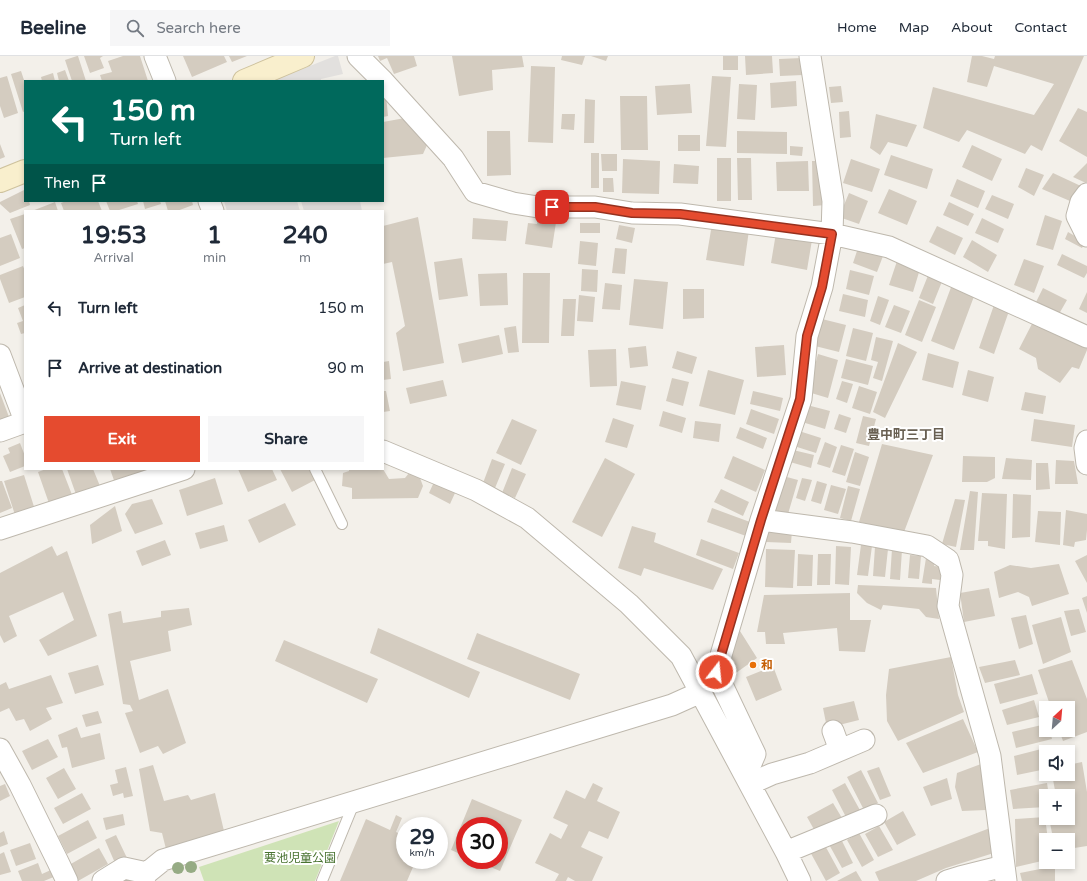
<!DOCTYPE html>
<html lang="en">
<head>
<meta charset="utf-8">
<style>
	body { margin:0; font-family:"Varela Round","Noto Sans JP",sans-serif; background:#f6f6f7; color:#1f2937; height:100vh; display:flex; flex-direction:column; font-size:15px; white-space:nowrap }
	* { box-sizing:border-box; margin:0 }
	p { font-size:13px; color:#747a83 }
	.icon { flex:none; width:22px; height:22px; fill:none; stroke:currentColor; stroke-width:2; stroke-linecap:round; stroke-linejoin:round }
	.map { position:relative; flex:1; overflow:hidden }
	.details { position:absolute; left:24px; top:154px; width:360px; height:260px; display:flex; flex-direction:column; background:#fff; border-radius:0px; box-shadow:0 2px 6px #0003 }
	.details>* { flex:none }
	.banner { position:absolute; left:24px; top:24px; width:360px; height:122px; border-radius:0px; box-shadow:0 2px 6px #0003; background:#00695c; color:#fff; overflow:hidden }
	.needle { width:26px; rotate:26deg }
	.tools { position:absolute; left:1039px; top:645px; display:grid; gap:8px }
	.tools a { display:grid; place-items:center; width:36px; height:36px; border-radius:0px; background:#fff; box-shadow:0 2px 6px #0003; font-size:20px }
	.speed { position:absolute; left:396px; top:761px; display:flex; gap:8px; font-size:20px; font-weight:700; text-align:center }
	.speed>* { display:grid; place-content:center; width:52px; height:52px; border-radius:50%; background:#fff; box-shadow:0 2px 6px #0003; line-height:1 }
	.speed small { font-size:10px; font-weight:400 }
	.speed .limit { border:6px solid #d22; background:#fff; color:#111 }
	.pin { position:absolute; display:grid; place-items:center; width:34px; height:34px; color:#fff; margin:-17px; border-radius:8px; box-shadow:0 2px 6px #0006 }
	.me { position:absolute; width:44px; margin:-22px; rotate:16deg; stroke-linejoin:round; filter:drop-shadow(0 0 3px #0008) }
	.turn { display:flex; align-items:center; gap:14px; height:84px; padding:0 20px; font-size:18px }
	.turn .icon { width:52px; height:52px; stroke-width:2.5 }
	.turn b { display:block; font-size:28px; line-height:34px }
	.then { display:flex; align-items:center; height:38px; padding:0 20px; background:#0003; gap:8px; font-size:15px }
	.eta { display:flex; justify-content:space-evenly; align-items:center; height:68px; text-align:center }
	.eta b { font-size:24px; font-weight:700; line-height:28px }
	.cta { display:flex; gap:8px; margin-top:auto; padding:8px 20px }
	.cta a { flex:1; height:46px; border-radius:0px; background:#e54b2f; color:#fff; font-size:16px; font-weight:700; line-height:46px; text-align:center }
	.cta a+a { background:#f6f6f7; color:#1f2937 }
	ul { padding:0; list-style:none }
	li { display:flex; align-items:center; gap:12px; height:60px; padding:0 20px }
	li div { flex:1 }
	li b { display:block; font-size:15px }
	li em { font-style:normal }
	header { display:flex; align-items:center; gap:24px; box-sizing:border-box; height:56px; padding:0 20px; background:#fff; border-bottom:1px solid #e0e1e3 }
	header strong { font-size:19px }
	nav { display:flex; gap:22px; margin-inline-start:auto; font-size:14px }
	.search { width:280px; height:36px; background:#f6f6f7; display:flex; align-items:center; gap:10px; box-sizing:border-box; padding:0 14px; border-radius:0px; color:#747a83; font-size:15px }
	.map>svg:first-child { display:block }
	.green { fill:#cfe3b6 }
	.parking { fill:#e2e0de }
	.building { fill:#d4ccc0 }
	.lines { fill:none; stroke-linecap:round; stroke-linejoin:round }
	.lane-casing { stroke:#beb8ad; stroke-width:12 }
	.street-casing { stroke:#beb8ad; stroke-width:23 }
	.secondary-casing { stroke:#cec29d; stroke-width:24 }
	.lane { stroke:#fff; stroke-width:10 }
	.street { stroke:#fff; stroke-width:21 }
	.secondary { stroke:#f9efcd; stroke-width:22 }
	.tree { fill:#96ab84 }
	.route-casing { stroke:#95311f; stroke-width:10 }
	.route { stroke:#e54b2f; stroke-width:7 }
	.food-dot { fill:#e8710a; stroke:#fff; stroke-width:1.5 }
	.labels { text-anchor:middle; stroke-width:4; stroke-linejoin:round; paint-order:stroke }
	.food-label { font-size:12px; font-weight:bold; fill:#c56008; stroke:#fff; text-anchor:start }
	.park-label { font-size:12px; fill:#497331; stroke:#fff }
	.neighbourhood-label { font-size:13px; font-weight:bold; fill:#685f51; stroke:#fff }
</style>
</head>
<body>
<header>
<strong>Beeline</strong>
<div class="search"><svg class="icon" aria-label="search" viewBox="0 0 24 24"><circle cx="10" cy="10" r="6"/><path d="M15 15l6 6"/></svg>Search here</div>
<nav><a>Home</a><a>Map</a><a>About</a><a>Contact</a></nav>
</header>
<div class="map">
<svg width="1087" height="825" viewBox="0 0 1087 825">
	<rect width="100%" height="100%" fill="#f3f0ea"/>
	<path class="green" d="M339 765 315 825H204L199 811Z"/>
	<path class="parking" d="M335 0H338L343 18 321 23V25H272Z
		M224 145H297L300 155H227Z
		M301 145H360L362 155H304Z"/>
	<path class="building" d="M77 0H78L86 25H72L65 4Z
		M84 0H103L100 2 104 12 90 17Z
		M123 0H140L148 25H102L100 19 112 16 108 5Z
		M183 0H224L227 6 192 21Z
		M229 0H247L232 6Z
		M378 0H414L417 10 394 18 387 2 380 5Z
		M452 0H522L524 11 492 14 493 34 459 40Z
		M562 0H585L582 9 561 4Z
		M591 0H608L606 5Z
		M723 0H738V14H723Z
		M745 0H772L773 17 746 19Z
		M972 0H982L994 3 995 0H1084L1042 95 1031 89 1025 98 967 74 959 86 923 72 933 31 1034 59 1054 28 994 10 987 31 967 26Z
		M802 2 803 19 780 20 779 3Z
		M531 10 555 11 553 87 528 86Z
		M65 14 69 25H59L57 17Z
		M21 15 25 27V55L23 56 11 18Z
		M53 17 55 25H42L41 21Z
		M7 20 18 57 4 62 0 50V22Z
		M712 20 731 21 726 91 706 90Z
		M796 25 797 50 771 52 770 27Z
		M690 28 692 57 657 59 655 30Z
		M739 28 757 29 755 64 737 63Z
		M841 30 843 46 831 47 829 31Z
		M383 39H386L388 60 383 61Z
		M620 40H647L648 94H621Z
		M585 43 595 44 594 87H584Z
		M1078 52 1087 56V101L1059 85Z
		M849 55 851 81 840 82 839 56Z
		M562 58H575L574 74 561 73Z
		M876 58 917 69 907 91 888 86 880 99 870 92Z
		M405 62 428 87 423 98 383 102V66Z
		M487 75H510L511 119 487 120Z
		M737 75 787 76V98L737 97Z
		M678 79H700V95H678Z
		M0 88 5 101 0 103Z
		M972 89 1002 103 992 125 962 111Z
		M790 90 803 91 802 100 790 99Z
		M591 97H599V132H591Z
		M601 98H617V115H602Z
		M891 99 933 113 927 133 884 119Z
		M717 102H731V145H717Z
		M737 102H751L752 144H738Z
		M623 103 660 105 659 138 622 137Z
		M851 103 880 113 872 136 843 127Z
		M808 105 809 135H777L776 106Z
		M812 105H825L826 149 813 150Z
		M1087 107V126L1086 127 1073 121Z
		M674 108 699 110 698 128 673 127Z
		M1026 112 1044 119 1034 140 1018 131Z
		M1053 117 1083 131 1070 145 1042 133Z
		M603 122H613L614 136H603Z
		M957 123 985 135 978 152 950 140Z
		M889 133 917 145 907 169 878 157Z
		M24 134 25 145H29L30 149 10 157 0 148V146Z
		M849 137 868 145 859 168 839 161Z
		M992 139 1014 148 1008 163 985 153Z
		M66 145H98L102 155H64L61 147Z
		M106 145H137L138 148 116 155H110Z
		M143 145H160L161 148 145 153Z
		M165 145H192L193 149 177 155H168Z
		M55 146 58 155H32Z
		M949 146 974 158 968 170 943 159Z
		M539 157 557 160 552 192 525 188 528 167 537 168Z
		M25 158V192L22 193 10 163Z
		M1045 159 1062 165 1053 194 1036 189Z
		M418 161 444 307 403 315 396 277 405 270 392 206 383 208V170Z
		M473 162 508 165 506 185 472 183Z
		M982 162 1004 173 998 187 975 177Z
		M580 167H600V177H580Z
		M712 168 749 174 744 210 706 204Z
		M619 169 635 172 632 187 616 183Z
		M937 170 963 182 955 199 929 186Z
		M1068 176 1085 186 1082 192 1065 183Z
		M776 177 812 184 807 214 771 207Z
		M11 178 20 202 0 210V182Z
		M972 184 997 199 988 216 963 201Z
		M580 185 598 187 596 210 578 208Z
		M615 192 627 193 625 218 612 217Z
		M858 192 883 200 877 216 853 207Z
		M1062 198 1087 210V217L1084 222 1057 209Z
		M462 202 468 240 439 244 434 206Z
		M1024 203 1044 210 1034 237 1014 229Z
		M897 205 920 213 913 236 889 229Z
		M23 210 25 215V241L9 247 0 223V219Z
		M582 213 598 214 597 236 581 235Z
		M850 214 874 220 869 239 846 233Z
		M507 217 508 249 480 250 478 218Z
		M523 217H550L549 287H522Z
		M929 217 943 223 933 248 919 242Z
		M634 223 668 226 663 273 629 269Z
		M953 226 976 235 954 294 931 285Z
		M605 227 622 229 620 254 602 253Z
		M1043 232 1067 244 1059 258 1036 246Z
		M683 233H704V262L683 263Z
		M1087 236V257L1079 253Z
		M843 238 868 244 865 261 839 255Z
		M579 239 595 241 593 266 577 265Z
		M878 240 889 244 880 269 870 265Z
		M563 243H576L574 280H561Z
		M919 244 936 251 922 286 905 279Z
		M25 249V277L21 278 17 267 23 265 18 252Z
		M894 249 910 255 901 277 885 271Z
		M994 249 1009 255 994 298 979 292Z
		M1035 262 1087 286V294L1079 313 1072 311 1060 327 1038 313 1036 302 1019 293Z
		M822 263 846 269 839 296 815 290Z
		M516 270 519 296 508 297 504 272Z
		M853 272 873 277 866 305 846 300Z
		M499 279 503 298 462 307 458 288Z
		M876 281 893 285 882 325 873 322 878 306 871 304Z
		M898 287 917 296 885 362 873 356Z
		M784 289 786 319 757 321 755 291Z
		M646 290 648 310 630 312 628 292Z
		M616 293 617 330 590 331 588 294Z
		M677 295 697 301 692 318 672 312Z
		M928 297 959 306 953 332 922 324Z
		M818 298 838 304 828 342 808 336Z
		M846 303 873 310 868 329 841 322Z
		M389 305 391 323 383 324V306Z
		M708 314 744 324 735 359 699 350Z
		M968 314 994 321 988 346 962 339Z
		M672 322 689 326 683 350 666 345Z
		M443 324 447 340 410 348 406 332Z
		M621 325 646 330 641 354 616 349Z
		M842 325 853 328 847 347 836 343Z
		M859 330 877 336 870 358 852 352Z
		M383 335H386L390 355 383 356Z
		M753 335 783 342 780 355 750 348Z
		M1025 336 1046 340 1043 358 1021 354Z
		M0 337 9 361 0 365Z
		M807 349 830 355 825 373 802 366Z
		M751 353 779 363 774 378 746 368Z
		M663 355 686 362 682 377 659 370Z
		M839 358 851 362 846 377 834 373Z
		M863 360 876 363 869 390 856 387Z
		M613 362 634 369 627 392 605 386Z
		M512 363 537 374 521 409 496 397Z
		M1034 363 1075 369 1072 391 1031 385Z
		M695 365 721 368 719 386 693 382Z
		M740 371 767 382 763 393 736 382Z
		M799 375 821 382 816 397 794 390Z
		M825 386 837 391 830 412 817 408Z
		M20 387 25 400V410L10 416 3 400 10 397 8 392Z
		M882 388 933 399 904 476 859 466Z
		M841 389 854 393 845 420 832 416Z
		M793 394 814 399 811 412 790 406Z
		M855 396 869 401 860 430 846 426Z
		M733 400 765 414 756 436 724 422Z
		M963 400 995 401V422L987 426H962Z
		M605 402 635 418 602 481 572 466Z
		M1006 402 1032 404 1031 424 1002 423Z
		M492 403 505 408 495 432 483 427Z
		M1056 404 1074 405 1078 428H1055Z
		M1036 407H1048L1050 433 1036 434Z
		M512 412 526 418 515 442 502 437Z
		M46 413H62L74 444 51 453 38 416Z
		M67 413H93L102 435 78 444Z
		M110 413H158L116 430Z
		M238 413H272L277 424 248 436Z
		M280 413H310L315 424 292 436Z
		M349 413H383L389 423 405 422 409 417 420 422 423 430 418 442 352 443V432L342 430 343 417 349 415Z
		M24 419 36 457 17 465 4 425Z
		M783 420 798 424 788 458 773 454Z
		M215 422 223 448 187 460 179 434Z
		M802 422 812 424 805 445 796 442Z
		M0 425H2L12 452 0 457Z
		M817 425 827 428 821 448 811 445Z
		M434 426 455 437 450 448 429 437Z
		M831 429 846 433 838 458 824 454Z
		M848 430 860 433 851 465 840 462Z
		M721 433 749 446 743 460 714 446Z
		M970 435 978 436 974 494H960Z
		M982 437 1007 438 1005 493 988 490V485H978Z
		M1013 438 1031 439 1030 481 1012 482Z
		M152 443 163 468 135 478 125 458 132 448Z
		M955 443 965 444 956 491 942 488Z
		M285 447 296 469 259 487 248 464Z
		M115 450 122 475 92 488 90 469Z
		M712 452 750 466 746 480 707 466Z
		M1066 454 1087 458V474L1086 484 1075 486 1074 491 1063 489Z
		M1038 455 1061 456 1060 489 1035 486Z
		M224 469 228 485 200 493 195 477Z
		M632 470 656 477 654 486 723 513 713 534 644 512 641 520 618 512Z
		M767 473 792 475 791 487 766 486Z
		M701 483 739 497 733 513 696 499Z
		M165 484 171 499 142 510 136 495Z
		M861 489 872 490 868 520 857 519Z
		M52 490 57 500 67 495 97 580 48 600 39 584 74 564 63 536 9 560 17 580 4 587 0 579V517Z
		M836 490 851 491 849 529 835 528Z
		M875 491 888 493 885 521 873 520Z
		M766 493 795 494 793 532 765 531Z
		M892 493 902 494 900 524 890 523Z
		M798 498 813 499 812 530H797Z
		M818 498H831L830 529H817Z
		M910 499 921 500 919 523 908 522Z
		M1087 499V527L1075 505Z
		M926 502 936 503 934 510 942 511 940 524 932 523V528L922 527Z
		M1059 508 1069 538 1032 550 1029 541 1018 536 999 542 994 516 1010 509 1031 512Z
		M858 529 936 532 939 563 926 561 919 553 883 549 881 554 867 547 857 537Z
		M989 532 995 560 964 566 960 537Z
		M850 537V564H871L865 596 839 595 837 572 783 577 785 588H766L765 576H757L764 539Z
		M1087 540V557L1082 542Z
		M189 552 192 569 168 575 171 595 130 605 139 644 168 633 186 687 163 698 158 690 140 697 125 657 133 655 130 649 123 648 108 558 121 555 123 567 161 561V555Z
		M1079 553 1086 576 1071 580 1064 555Z
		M1026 559 1033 588 1019 593 1011 562Z
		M1061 561 1071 596 1043 608 1032 569Z
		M378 572 480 616 469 642 370 597Z
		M740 575 757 602 733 619 727 602 733 598 729 591 732 579Z
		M477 577 580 618 570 644 467 603Z
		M284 584 378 623 367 647 275 605Z
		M951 601 958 639 964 656 898 685 887 665 886 639 889 613Z
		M1015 604 1020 619 985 627 979 611Z
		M1072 604 1087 643V676L1063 685 1059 674H1068V652H1051L1038 614Z
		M98 609 104 629 75 638 68 617Z
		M773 610 782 634 756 645 746 621Z
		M1032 618 1038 638 1000 648 994 628Z
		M51 619 63 647 46 652 52 663 30 675 24 663 16 665 9 652 0 656V629L6 626 9 633Z
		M1034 644 1039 661 1007 669 1002 654Z
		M854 645 859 664 827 672 823 652Z
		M98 655 102 667 86 671 82 659Z
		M963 663 978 696 923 717 906 687Z
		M1046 668V674H1050L1052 683 1016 692 1012 676Z
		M77 671 81 682 100 677 105 703 72 712 67 691 62 692 58 679Z
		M48 683 58 701 32 714 22 695Z
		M1053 690 1054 696H1046V713L1017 719 1014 700Z
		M1082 706 1087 736V790L1068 793V784H1066V779L1053 782 1049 762H1068V740H1056L1052 718H1068V709Z
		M981 708 986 754 962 755 955 731 957 717Z
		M153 709 164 745 188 739 191 744 215 737 224 775 166 793 162 777 150 775 139 713Z
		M126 711 133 740 124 742 123 737 113 740 110 729 118 727 115 714Z
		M879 711 891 740 880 744 867 715Z
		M64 712 76 733 58 743 46 722Z
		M861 714 878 747 864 754 847 721Z
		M947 722 952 743 931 750 923 731Z
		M593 727 603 732 597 745 620 756 608 783 589 775 581 791 603 801 592 825H575L568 821 566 825H555L559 818 535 807 550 777 561 783 568 769 553 762 566 734 585 743Z
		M845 727 861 756 847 763 832 734Z
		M1047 727 1049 740H1046V751L1013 753 1010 734Z
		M5 728 10 740 0 745V730Z
		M82 737 91 753 63 768 54 752Z
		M472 743 522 764 500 815 474 804H499V770H465V800L451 794Z
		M833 747 842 762 816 777 807 761Z
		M903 755 916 779 897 789 884 766Z
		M123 758 125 769 106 774 103 762Z
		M396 759 402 762 396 776 405 780V804H416L407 825H340L366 763 390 774Z
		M1045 761 1048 784H1046V804L1016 811 1015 763Z
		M88 764 97 782 67 798 58 780Z
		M879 770 893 794 878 801 865 778Z
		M990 772 997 796 946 812 916 825H879L875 816Z
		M4 775 8 788 0 791V777Z
		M838 777 853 807 842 812 826 783Z
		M859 777 874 804 862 811 847 784Z
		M116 779 127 802 115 807 105 784Z
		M822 784 840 817 826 825 808 792Z
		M30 787 36 803 16 810 10 794Z
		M99 792 108 808 78 825 69 809Z
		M4 796 11 816 0 819V798Z
		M38 807 42 818 53 813 56 820 44 825H22L18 815Z
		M1055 810V825H1022L1020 817Z
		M856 815 862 825H837Z"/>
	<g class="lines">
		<defs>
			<path id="lane" d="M315 413 342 468
				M322 825 354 747"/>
			<path id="street" d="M155 0 165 25
				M358 0 383 25
				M383 25 453 102 475 136 513 147 538 151H595L632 157 680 158 832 178 889 191 1087 281
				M1087 138 1081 146 1077 160 1087 180
				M209 145 213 155
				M0 299 25 365
				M0 375 25 366
				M1087 385 1085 392 1087 408
				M383 395 476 434 527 462 629 548 681 600 786 796 800 825
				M761 464 852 476 927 490 948 504 952 519 948 550 990 700 1006 825
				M0 473 184 413
				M833 675 840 694
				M0 693 20 729 58 806 67 825
				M746 719 755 698 716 616 761 464 801 343 807 280 822 231 832 178 833 145 810 0
				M750 728 772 718 810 707 864 684
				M786 796 876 759
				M103 825 124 812 147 817
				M143 825 147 817 163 804 672 649 701 636
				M947 825 960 821 1004 810"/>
			<path id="secondary" d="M244 25 303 0
				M0 125 25 115"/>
		</defs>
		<use href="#lane" class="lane-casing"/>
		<use href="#street" class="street-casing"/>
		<use href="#secondary" class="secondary-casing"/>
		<use href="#lane" class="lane"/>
		<use href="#street" class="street"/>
		<use href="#secondary" class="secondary"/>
	</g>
	<g class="tree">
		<circle cx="191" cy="811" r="6"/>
		<circle cx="178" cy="812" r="6"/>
	</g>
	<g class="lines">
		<defs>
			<path id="route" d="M552 151H595L632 157 680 158 832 178 822 231 807 280 800 343 761 464 716 616"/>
		</defs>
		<use href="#route" class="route-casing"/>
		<use href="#route" class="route"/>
	</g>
	<circle class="food-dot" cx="753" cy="609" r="4"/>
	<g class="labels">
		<g class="food-label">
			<text x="761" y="613">和</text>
		</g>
		<g class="park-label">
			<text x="300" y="806">要池児童公園</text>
		</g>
		<g class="neighbourhood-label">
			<text x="906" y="383">豊中町三丁目</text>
		</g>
	</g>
</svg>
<div class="tools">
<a><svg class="needle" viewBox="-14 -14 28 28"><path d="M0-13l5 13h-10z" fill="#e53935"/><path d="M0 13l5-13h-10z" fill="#747a83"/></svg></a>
<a><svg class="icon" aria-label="sound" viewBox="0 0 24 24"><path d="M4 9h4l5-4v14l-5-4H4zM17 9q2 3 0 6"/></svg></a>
<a>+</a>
<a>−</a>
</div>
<div class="speed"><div>29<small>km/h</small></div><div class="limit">30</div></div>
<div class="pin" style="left:552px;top:151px;background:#d93025"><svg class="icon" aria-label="arrive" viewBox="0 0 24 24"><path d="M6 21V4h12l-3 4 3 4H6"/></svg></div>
<svg class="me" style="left:716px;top:616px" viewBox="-20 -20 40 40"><circle r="17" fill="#e54b2f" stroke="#fff" stroke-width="3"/><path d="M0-11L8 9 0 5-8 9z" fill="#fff"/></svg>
<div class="banner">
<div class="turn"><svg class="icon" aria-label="left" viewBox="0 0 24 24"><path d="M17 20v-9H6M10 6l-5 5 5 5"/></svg><div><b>150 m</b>Turn left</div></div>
<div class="then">Then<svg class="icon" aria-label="arrive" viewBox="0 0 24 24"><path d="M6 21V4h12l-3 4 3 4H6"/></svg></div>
</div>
<section class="details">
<div class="eta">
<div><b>19:53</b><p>Arrival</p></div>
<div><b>1</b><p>min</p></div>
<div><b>240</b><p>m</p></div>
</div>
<ul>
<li><svg class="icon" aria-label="left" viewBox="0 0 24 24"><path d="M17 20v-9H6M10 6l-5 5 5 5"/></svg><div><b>Turn left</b></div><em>150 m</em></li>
<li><svg class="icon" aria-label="arrive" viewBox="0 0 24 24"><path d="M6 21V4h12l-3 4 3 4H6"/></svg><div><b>Arrive at destination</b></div><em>90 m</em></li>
</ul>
<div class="cta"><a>Exit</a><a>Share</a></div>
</section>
</div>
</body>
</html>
